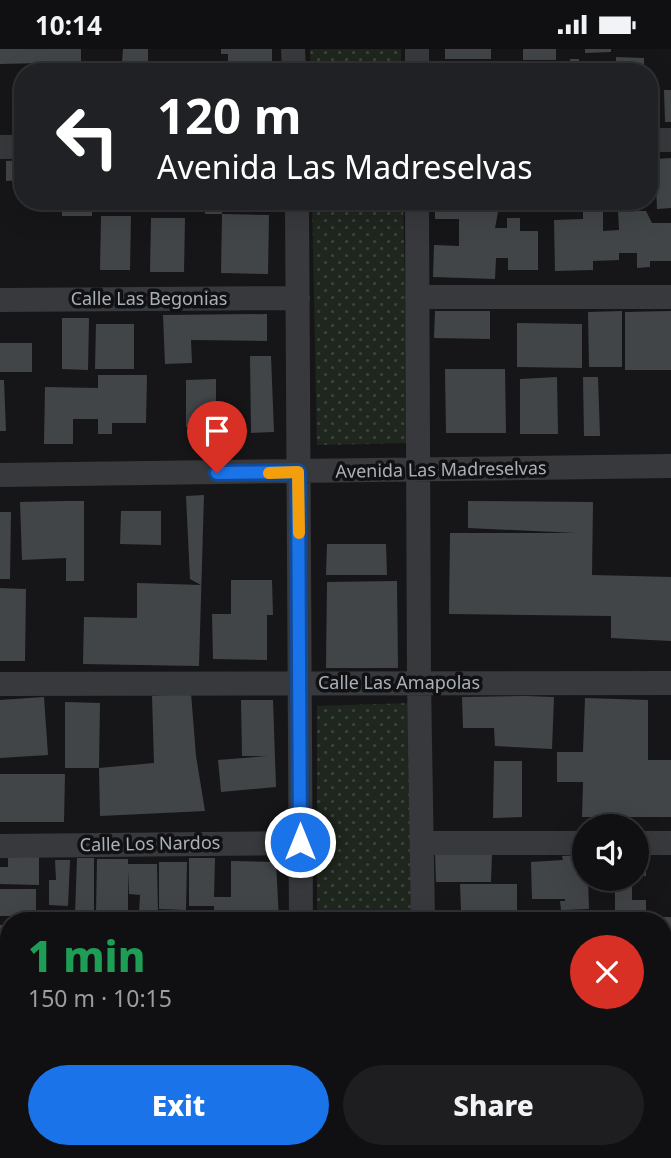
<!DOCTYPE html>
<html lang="en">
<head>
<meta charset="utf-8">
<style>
	body { margin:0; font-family:"Noto Sans",sans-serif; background:#1e1e20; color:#f1f3f6; height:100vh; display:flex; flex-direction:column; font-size:26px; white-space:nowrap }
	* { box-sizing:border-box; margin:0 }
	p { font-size:23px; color:#9c9d9f }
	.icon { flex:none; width:38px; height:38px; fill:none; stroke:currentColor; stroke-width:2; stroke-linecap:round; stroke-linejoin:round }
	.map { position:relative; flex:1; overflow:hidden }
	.details { position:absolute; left:0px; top:863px; width:672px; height:247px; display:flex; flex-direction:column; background:#101012; border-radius:28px 28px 0 0; box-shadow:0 7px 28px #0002,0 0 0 2px #303032 }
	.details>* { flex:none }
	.banner { position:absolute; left:14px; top:14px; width:644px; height:147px; border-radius:28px; box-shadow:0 7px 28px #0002,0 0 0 2px #303032; background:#202124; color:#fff; overflow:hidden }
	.tools { position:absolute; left:572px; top:765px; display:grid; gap:14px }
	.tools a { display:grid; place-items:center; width:77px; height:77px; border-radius:50%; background:#101012; box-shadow:0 7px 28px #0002,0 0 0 2px #303032; font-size:35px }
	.pin { position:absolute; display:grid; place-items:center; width:60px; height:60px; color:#fff; margin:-72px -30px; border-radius:50% 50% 50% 0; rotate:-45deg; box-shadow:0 0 7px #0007 }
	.pin .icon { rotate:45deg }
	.me { position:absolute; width:77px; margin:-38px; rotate:0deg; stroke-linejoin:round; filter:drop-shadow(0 0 5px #0008) }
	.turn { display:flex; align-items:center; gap:24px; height:147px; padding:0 28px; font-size:32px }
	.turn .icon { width:91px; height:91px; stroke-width:2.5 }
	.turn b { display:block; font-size:49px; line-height:60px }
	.round { display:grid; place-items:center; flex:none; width:74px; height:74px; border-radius:37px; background:#1e1e20 }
	.summary { display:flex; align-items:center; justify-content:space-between; height:119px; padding:0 28px }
	h1 { font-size:42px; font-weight:800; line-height:52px; color:#1e9e55 }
	.cta { display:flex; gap:14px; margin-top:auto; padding:14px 28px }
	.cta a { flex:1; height:80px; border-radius:42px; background:#1a73e8; color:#fff; font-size:28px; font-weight:800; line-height:80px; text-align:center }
	.cta a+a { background:#1e1e20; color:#f1f3f6 }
	.status { display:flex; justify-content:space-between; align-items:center; height:49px; padding:0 35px; background:#101012; direction:ltr }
	.status svg { height:19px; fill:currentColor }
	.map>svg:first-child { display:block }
	.park { fill:url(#park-dots) }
	.building { fill:#424548; fill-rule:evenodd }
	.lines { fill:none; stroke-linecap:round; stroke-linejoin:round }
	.minor { stroke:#37393d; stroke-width:24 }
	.route-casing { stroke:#114b97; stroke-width:18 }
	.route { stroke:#1a73e8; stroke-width:12 }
	.slow { stroke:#f59e0b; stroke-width:12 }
	.labels { text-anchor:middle; stroke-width:7; stroke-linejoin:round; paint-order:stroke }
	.street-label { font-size:18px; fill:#a8b0b8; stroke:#111113 }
</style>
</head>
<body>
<div class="status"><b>10:14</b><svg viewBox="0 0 49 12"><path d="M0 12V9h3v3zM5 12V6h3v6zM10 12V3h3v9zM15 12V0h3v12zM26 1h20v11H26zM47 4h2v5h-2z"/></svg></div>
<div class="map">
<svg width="671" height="1109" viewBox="0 0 671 1109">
	<defs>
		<pattern id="park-dots" width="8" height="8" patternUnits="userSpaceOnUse" patternTransform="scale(1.75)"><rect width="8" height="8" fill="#1e261e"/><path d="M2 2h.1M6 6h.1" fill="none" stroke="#3c433d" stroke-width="1.8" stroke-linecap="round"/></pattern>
	</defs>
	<rect width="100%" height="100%" fill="#161618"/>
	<path class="park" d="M310 0H401V23H311Z
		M312 152H403L409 394 317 396Z
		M411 654 412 871H317V657Z"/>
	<path class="building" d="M0 0H81V13L0 15Z
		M123 0H148V13H122Z
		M221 0H272V23H228V5H221Z
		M445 0H491V10H445Z
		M523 0H556V11H523Z
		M585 0H611V3L585 4Z
		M616 8 644 9V23H616Z
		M570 10H579V23H553V18L570 20Z
		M664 41H671V73H665Z
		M671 109V159L657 160 655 110Z
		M23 111V131L6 132V112Z
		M62 152H92V167H62Z
		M182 152H197L198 160H182Z
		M205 152H222V165H205Z
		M229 152H272V158L229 159Z
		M435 152H636V162H646L652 174H671V212H650V218L637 219V204H619V211L593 212V221L555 222 554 171 583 170V163H498L495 179H507V169H520V182H538V221H508V209H496L495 230 433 228 434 196 459 197V170H435ZM603 162H618L619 181 603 182Z
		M222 165 269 166 268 225 221 224Z
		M101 167H131L130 221H100Z
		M151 169H185L184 223H150Z
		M435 262H490V290L434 289Z
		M622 262V318H589L588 263Z
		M671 262V321H625V263Z
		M267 265V292L191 291 192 314 165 315 163 266Z
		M62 269H89L88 321 62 320Z
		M517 274 582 275V319L517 318Z
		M96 275H134V320H95Z
		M0 294H32V323H0Z
		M250 307H271L274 383 251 384Z
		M445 320H505L506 384H446Z
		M98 326H147L146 374H112V385H98V370H73V395H44L45 338 98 339Z
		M557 328 558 385H520V330Z
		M583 328H598L600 387H584Z
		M216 330V378H186V331Z
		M0 331H4L6 382H0Z
		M204 446 199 617 83 615 84 568 137 569V534L201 536 190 530 186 447Z
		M65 452H84V532H66V509L22 511 20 453Z
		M468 452 593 453 592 526 671 528V592L611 589V567L449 565 450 484H576L468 479Z
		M121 462H161V496L120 495Z
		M0 463H11L10 530H0Z
		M327 495H386L387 526H326Z
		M231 531H272L273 566H267V611L213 610 212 565H231Z
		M397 532 398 619H326L327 533Z
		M0 539 26 540 25 612H0Z
		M191 644 196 707 205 762 100 767 99 719 154 714 152 647Z
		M525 647 554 648 552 700 495 697 494 679H463L462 648Z
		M44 648 48 706 0 709V651Z
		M585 649 648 651V711H671V768H582L583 733H557V703H583Z
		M241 651H273L276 738 221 743 218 711 267 707H242Z
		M65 653 100 654 99 719H65Z
		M494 712H522V768L493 769Z
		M0 725H65L64 773H0Z
		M39 804V836L0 835V818H8V805Z
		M435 804H492L491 833H436Z
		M584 806V830H588L589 860 561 861 560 852H565V850H532L531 813 563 811 562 807Z
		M77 809H94V866H75Z
		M189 809H215L214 848H231V812L276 813 279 872H221V866L248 864H214V857H189Z
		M97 810H128V815H157L158 863 139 864 140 846 129 845 128 820V865H96Z
		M637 810H646V827L637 826Z
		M55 811H70L68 857 49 856V831H56Z
		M159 813H187L186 861 159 860Z
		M602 830H612V842H602Z
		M615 830H632V851H646V862H615Z
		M460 835H517V861H461Z
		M0 840H36V867H0Z
		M528 862V872H496V863Z
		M533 863H556V872H533Z
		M625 868H671V917H663V872H625Z
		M0 876H9V914L0 913Z
		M0 997H9V1023L0 1022Z
		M0 1024H9V1054H0Z
		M331 1101H404V1109H331Z"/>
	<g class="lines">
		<path class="minor" d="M293 0 294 23
			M417 0V23
			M649 91H671
			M0 98H23
			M297 152 301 872
			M417 152 419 633 423 872
			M417 248H671
			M0 251 298 249
			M0 426 671 417
			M0 635 671 634
			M422 794H584
			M637 794H671
			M0 797 300 794
			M663 950H671
			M0 953H9
			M663 1099H671
			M424 1102 550 1101
			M107 1109 302 1105"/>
	</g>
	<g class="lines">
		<defs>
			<path id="route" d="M217 424 298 423 300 793"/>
		</defs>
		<use href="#route" class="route-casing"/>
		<use href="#route" class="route"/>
		<path class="slow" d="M269 424 298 423 299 484"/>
	</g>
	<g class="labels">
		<g class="street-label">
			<text x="149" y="256">Calle Las Begonias</text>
			<text transform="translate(441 421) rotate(-1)" y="6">Avenida Las Madreselvas</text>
			<text x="399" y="640">Calle Las Amapolas</text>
			<text transform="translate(150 795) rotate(-1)" y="6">Calle Los Nardos</text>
		</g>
	</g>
</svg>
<div class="tools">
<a><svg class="icon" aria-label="sound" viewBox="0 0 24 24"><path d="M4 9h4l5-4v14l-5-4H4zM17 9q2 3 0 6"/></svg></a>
</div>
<div class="pin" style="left:217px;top:424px;background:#d93025"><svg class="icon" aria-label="arrive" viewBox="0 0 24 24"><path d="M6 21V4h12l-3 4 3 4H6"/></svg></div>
<svg class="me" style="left:300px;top:793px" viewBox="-20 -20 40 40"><circle r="17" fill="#1a73e8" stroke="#fff" stroke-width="3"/><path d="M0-11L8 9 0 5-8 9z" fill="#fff"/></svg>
<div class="banner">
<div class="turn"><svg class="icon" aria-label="left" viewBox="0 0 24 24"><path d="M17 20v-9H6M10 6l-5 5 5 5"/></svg><div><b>120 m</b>Avenida Las Madreselvas</div></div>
</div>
<section class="details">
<div class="summary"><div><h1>1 min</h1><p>150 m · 10:15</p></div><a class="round" style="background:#d93025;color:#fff"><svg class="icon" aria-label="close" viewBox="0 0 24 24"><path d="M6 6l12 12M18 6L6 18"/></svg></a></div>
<div class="cta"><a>Exit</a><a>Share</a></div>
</section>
</div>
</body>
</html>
